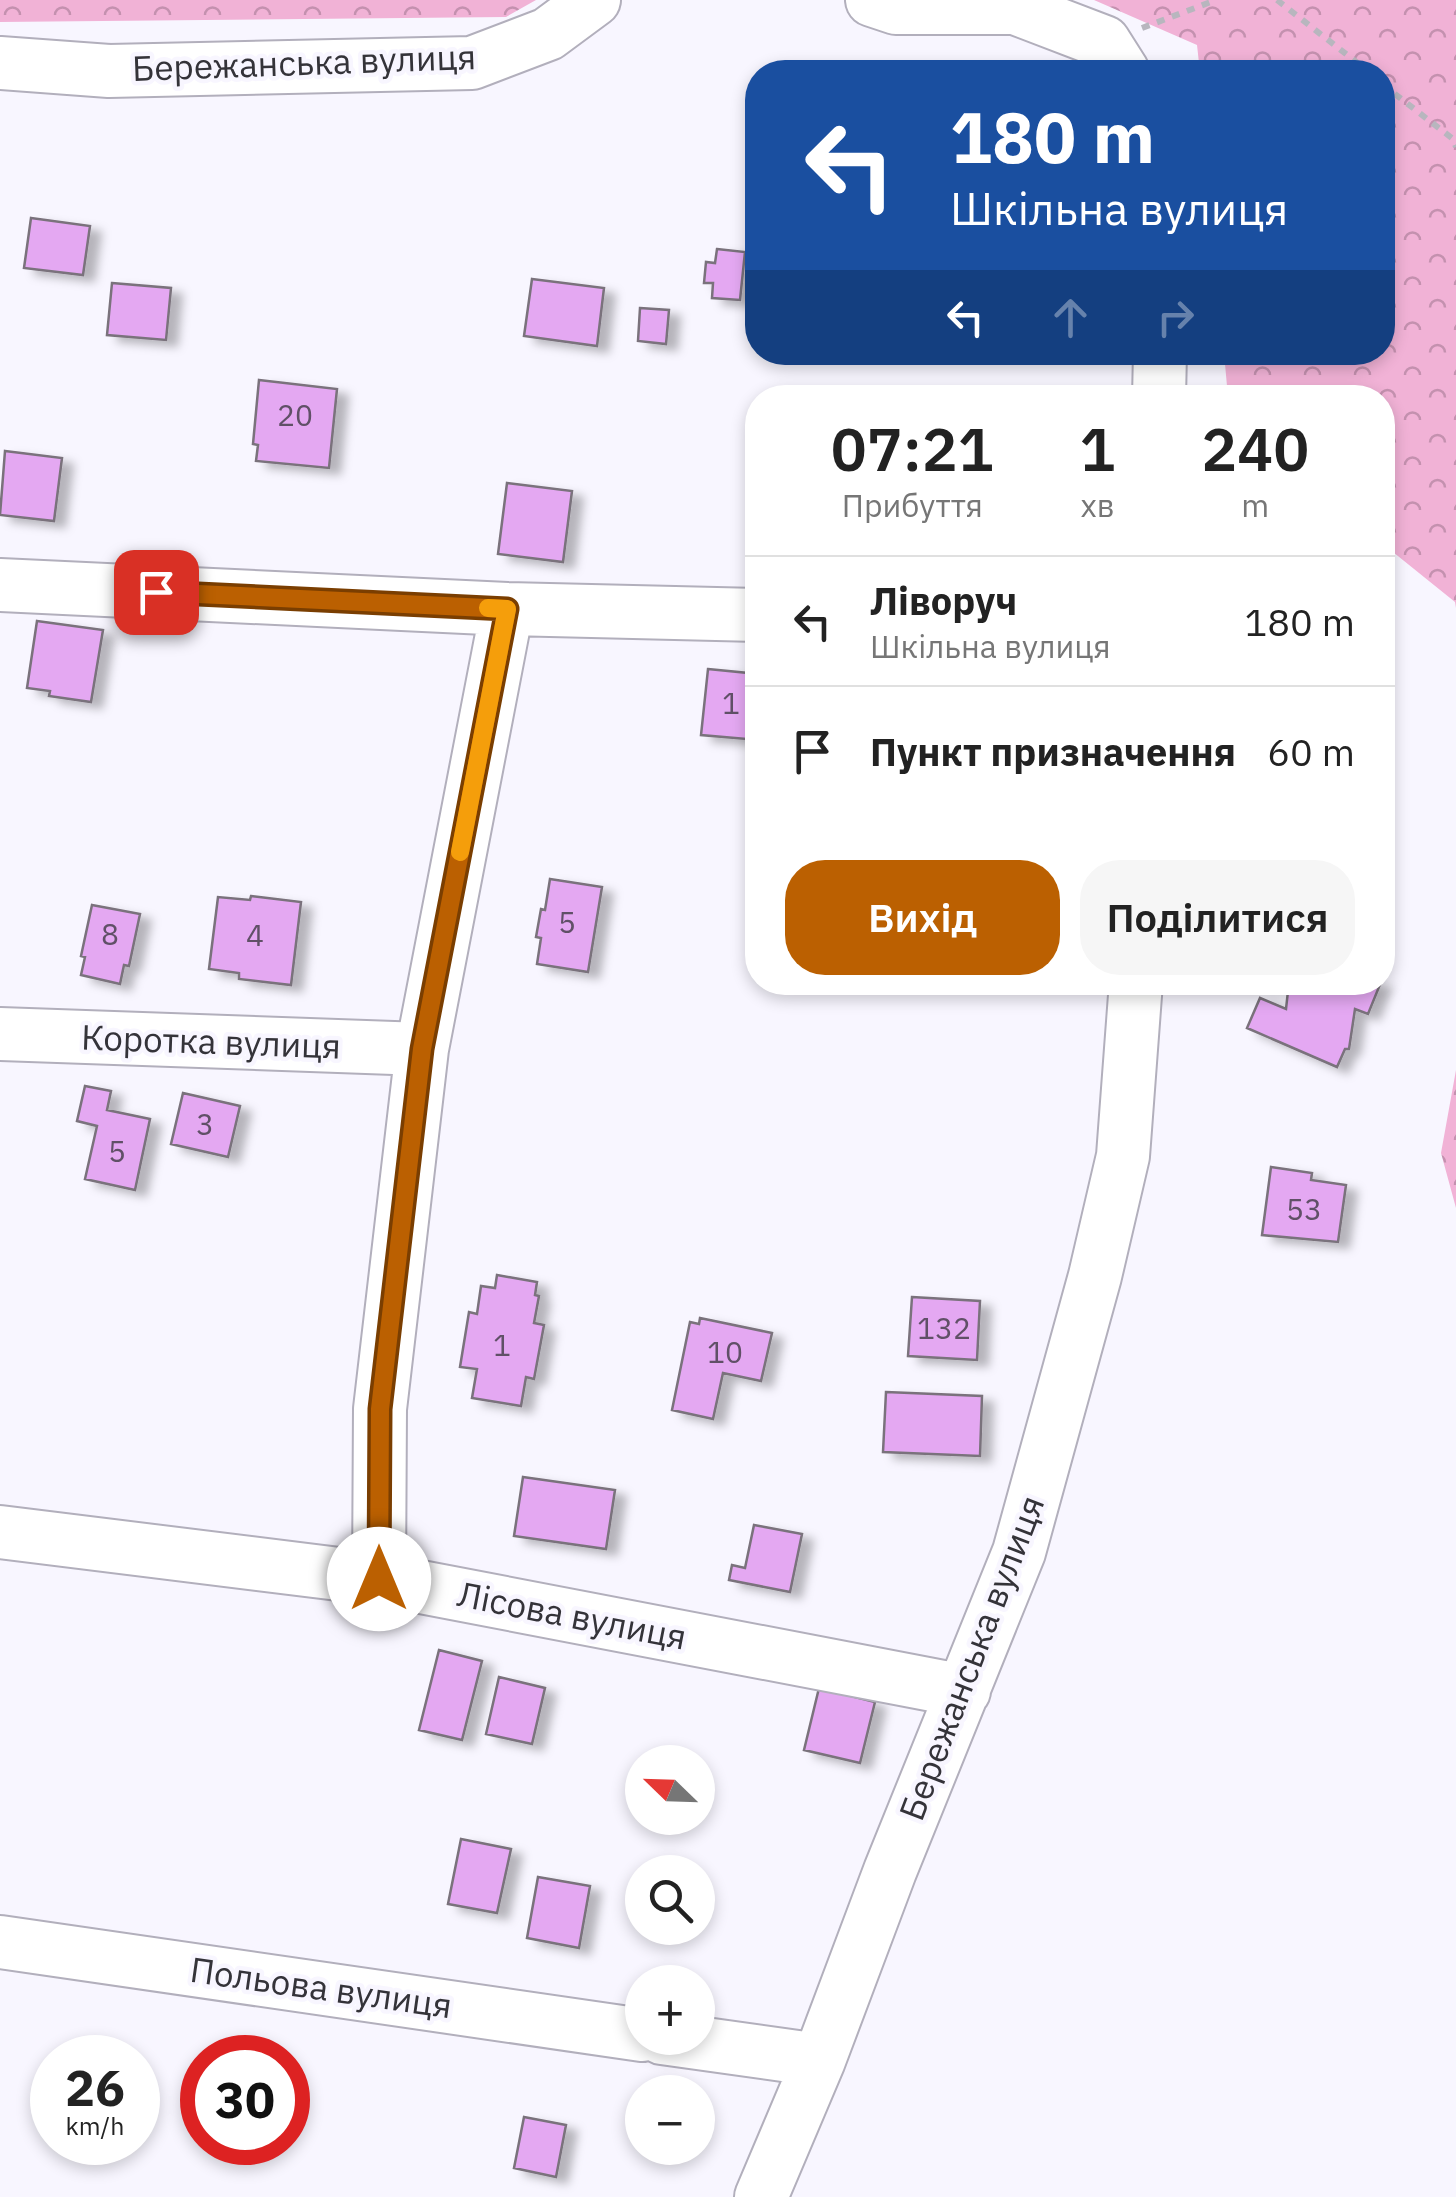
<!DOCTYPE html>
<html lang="uk">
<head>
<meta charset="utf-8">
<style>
	body { margin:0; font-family:"IBM Plex Sans",sans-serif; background:#f6f6f6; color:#222; height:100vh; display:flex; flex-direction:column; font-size:38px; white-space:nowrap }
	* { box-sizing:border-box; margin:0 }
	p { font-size:32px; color:#767676 }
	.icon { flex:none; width:55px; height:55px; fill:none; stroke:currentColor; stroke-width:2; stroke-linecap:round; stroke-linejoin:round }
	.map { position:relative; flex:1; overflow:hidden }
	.panel { position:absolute; left:745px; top:385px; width:650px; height:610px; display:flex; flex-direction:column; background:#fff; border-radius:40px; box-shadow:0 5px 15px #0003 }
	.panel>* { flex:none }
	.top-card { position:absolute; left:745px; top:60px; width:650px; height:305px; border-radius:40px; box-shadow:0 5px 15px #0003; background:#1a4fa0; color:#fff; overflow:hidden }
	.needle { width:65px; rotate:293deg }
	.fabs { position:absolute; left:625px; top:1745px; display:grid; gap:20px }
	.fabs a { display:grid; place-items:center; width:90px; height:90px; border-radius:50%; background:#fff; box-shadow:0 5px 15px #0003; font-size:50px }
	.speed { position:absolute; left:30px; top:2035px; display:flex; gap:20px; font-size:50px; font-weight:700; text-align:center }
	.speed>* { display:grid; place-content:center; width:130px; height:130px; border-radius:50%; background:#fff; box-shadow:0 5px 15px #0003; line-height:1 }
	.speed small { font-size:25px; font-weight:400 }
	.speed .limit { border:15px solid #d22; background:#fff; color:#111 }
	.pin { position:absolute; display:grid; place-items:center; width:85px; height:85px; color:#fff; margin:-42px; border-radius:20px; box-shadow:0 5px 15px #0006 }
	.me { position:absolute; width:110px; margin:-55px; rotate:0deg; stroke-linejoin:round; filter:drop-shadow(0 0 8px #0008) }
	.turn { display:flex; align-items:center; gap:35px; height:210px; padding:0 40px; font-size:45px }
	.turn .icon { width:130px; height:130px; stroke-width:2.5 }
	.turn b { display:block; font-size:70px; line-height:85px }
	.lanes { display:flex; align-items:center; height:95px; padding:0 40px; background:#0003; justify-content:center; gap:50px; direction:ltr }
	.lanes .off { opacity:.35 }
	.eta { display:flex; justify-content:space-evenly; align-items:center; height:170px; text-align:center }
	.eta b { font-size:60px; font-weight:600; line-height:70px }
	.cta { display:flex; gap:20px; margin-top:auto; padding:20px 40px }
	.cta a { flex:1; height:115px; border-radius:40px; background:#bb6001; color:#fff; font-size:40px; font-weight:600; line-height:115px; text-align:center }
	.cta a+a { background:#f6f6f6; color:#222 }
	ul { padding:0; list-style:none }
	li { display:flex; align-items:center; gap:30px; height:130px; padding:0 40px; border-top:2px solid #e0e0e0 }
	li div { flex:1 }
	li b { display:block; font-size:38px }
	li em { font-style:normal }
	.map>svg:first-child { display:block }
	.forest { fill:url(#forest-crowns) }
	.building { fill:#e4a8f2; stroke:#7a727c; stroke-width:2.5; filter:url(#shadow) }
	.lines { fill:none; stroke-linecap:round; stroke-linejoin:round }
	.minor-casing { stroke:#b2afbc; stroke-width:56 }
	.path { stroke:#b8b6be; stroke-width:6; stroke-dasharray:8 8; stroke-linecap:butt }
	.minor { stroke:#fff; stroke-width:52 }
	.route-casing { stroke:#7a3e01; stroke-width:25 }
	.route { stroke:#bb6001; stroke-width:18 }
	.slow { stroke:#f59e0b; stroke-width:18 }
	.labels { text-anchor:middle; stroke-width:9; stroke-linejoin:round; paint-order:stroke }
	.number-label { font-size:30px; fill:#605067 }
	.street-label { font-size:35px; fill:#343339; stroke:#f8f6ff }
</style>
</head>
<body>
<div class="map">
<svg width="1456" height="2197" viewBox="0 0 1456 2197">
	<defs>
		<pattern id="forest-crowns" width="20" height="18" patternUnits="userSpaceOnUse" patternTransform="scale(2.5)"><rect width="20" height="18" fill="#f1b2d6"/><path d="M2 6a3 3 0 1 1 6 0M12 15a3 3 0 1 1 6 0" fill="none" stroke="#c491af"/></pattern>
		<filter id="shadow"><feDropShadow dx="11" dy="6" stdDeviation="5" flood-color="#0004"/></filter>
	</defs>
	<rect width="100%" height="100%" fill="#f8f6ff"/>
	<path class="forest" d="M0 0H536L506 17 0 22Z
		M1094 0H1456V608L1455 602 1383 544 1382 398 1228 397 1224 353 1382 352V72H1200L1197 45Z
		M1456 1070V1208L1441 1153Z"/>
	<path class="building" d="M31 218 90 226 83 275 24 268Z
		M717 249 745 252 740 300 712 298 713 283H704L706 262 715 263Z
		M532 279 604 288 597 346 524 336Z
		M112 283 171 288 166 340 107 335Z
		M640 308 669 310 666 344 638 341Z
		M259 380 337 389 329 468 256 461 258 445 253 444Z
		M5 451 62 458 54 521 0 515Z
		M507 483 572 491 563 562 498 554Z
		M37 621 103 630 91 702 49 696 50 691 27 688Z
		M708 669 758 674V740L701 735Z
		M550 879 602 887 588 972 537 964 541 938 536 937 541 909 545 910Z
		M251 896 301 902 291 985 239 979V973L209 969 218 897 250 900Z
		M92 905 140 914 129 966 124 965 120 984 81 975 85 957 81 956Z
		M1289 982H1381L1368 1014 1355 1009 1349 1049H1345L1337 1067 1247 1028 1260 998 1286 1009Z
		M85 1086 111 1091 107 1110 150 1119 135 1190 85 1179 97 1126 77 1121Z
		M183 1093 240 1106 228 1157 171 1144Z
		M1271 1167 1312 1173 1311 1180 1346 1185 1338 1242 1262 1235Z
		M497 1275 537 1282 535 1295 539 1296 534 1323 544 1325 534 1379 526 1377 521 1406 472 1398 477 1369 460 1367 469 1312 477 1314 481 1286 495 1288Z
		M912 1297 980 1301 977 1360 908 1356Z
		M700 1318 772 1333 761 1381 723 1373 713 1419 672 1410 690 1322 699 1324Z
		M886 1392 982 1396 980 1456 883 1452Z
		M523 1477 615 1490 606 1549 514 1536Z
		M754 1525 802 1534 790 1592 729 1580 732 1565 745 1568Z
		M439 1650 482 1661 462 1740 419 1730Z
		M499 1677 545 1688 532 1744 486 1734Z
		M819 1688 875 1702 860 1763 804 1750Z
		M461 1839 511 1849 497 1913 448 1904Z
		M538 1877 590 1886 579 1948 527 1938Z
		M524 2117 566 2125 556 2177 514 2168Z"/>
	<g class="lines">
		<defs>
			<path id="minor" d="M872 0 896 8H1015L1104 42 1123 72
				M0 63 109 71 472 63 548 34 594 0
				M1159 398 1160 352
				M0 585 507 609 758 615
				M0 1034 422 1049
				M0 1532 379 1579 964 1691
				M379 1579 380 1409 422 1049 507 609
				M0 1942 642 2035
				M662 2038 819 2060
				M761 2197 819 2060 890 1871 1019 1552 1095 1276 1123 1156 1136 982"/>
		</defs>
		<use href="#minor" class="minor-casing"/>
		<path class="path" d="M1277 0 1369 72
			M1142 28 1216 0
			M1382 84 1453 139 1456 147"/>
		<use href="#minor" class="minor"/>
	</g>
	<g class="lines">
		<defs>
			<path id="route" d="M156 592 507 609 422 1049 380 1409 379 1579"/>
		</defs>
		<use href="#route" class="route-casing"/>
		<use href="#route" class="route"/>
		<path class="slow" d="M460 852 507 609 488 608"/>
	</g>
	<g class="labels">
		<g class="number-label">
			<text x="295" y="426">20</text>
			<text x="731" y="714">1</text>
			<text x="567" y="933">5</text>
			<text x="110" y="945">8</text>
			<text x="255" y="946">4</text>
			<text x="205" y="1135">3</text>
			<text x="117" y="1162">5</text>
			<text x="1304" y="1220">53</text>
			<text x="944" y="1339">132</text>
			<text x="502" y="1356">1</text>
			<text x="725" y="1363">10</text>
		</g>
		<g class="street-label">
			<text transform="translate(304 63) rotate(-2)" y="12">Бережанська вулиця</text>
			<text transform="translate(211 1042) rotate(2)" y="12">Коротка вулиця</text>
			<text transform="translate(572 1616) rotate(11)" y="12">Лісова вулиця</text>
			<text transform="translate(972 1658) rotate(-69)" y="12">Бережанська вулиця</text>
			<text transform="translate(321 1988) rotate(8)" y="12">Польова вулиця</text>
		</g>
	</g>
</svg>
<div class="fabs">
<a><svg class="needle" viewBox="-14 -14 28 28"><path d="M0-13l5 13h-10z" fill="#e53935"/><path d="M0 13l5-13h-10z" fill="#767676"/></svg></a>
<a><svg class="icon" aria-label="search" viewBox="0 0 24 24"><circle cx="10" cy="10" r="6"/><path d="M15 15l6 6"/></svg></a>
<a>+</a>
<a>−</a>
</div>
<div class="speed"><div>26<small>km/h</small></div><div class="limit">30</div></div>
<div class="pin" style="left:156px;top:592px;background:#d93025"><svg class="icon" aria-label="arrive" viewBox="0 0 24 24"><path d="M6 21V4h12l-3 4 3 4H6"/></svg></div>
<svg class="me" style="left:379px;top:1579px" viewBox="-20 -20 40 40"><circle r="19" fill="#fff"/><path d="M0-13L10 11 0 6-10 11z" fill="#bb6001"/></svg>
<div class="top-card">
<div class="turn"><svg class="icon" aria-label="left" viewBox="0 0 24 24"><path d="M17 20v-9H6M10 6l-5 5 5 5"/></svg><div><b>180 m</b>Шкільна вулиця</div></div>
<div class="lanes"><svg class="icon" aria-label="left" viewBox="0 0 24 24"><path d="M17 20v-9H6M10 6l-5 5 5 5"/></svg><svg class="icon off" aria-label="ahead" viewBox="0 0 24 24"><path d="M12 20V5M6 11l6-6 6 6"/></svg><svg class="icon off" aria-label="right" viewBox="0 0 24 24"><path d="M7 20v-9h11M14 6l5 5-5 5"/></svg></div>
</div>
<section class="panel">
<div class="eta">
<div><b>07:21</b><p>Прибуття</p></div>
<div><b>1</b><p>хв</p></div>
<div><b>240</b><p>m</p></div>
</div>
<ul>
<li><svg class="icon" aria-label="left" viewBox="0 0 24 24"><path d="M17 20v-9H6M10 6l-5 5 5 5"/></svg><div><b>Ліворуч</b><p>Шкільна вулиця</p></div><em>180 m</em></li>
<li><svg class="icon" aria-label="arrive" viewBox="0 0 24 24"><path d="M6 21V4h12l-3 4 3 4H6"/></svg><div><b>Пункт призначення</b></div><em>60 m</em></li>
</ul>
<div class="cta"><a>Вихід</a><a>Поділитися</a></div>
</section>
</div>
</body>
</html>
